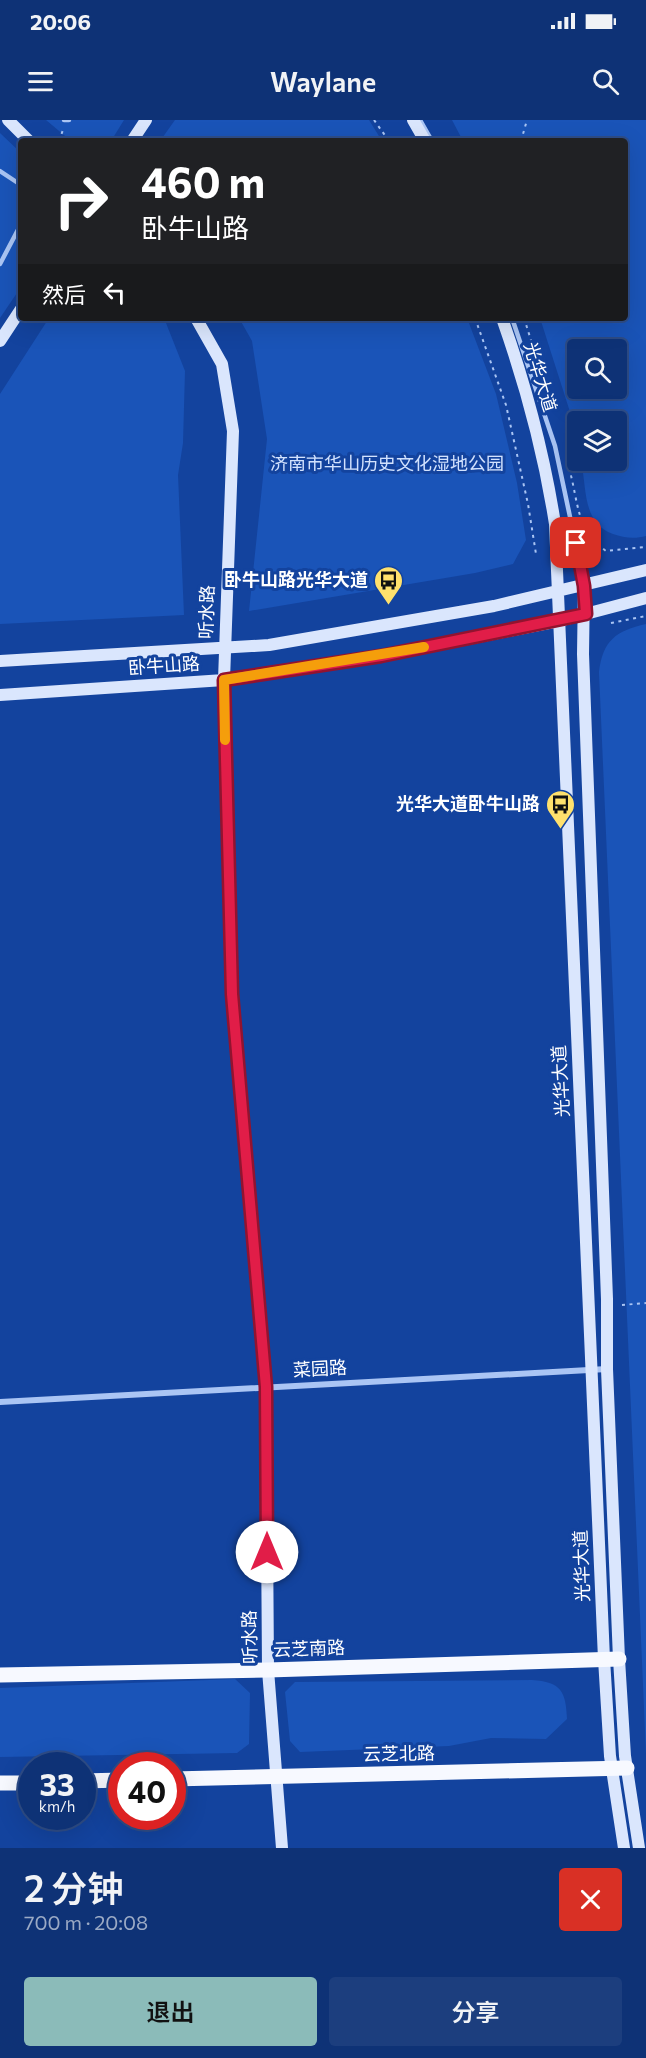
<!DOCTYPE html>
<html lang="zh">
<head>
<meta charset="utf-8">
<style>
	body { margin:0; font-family:Commissioner,"Noto Sans SC",sans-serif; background:#1c3e7e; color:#f1f3f6; height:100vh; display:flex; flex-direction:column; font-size:22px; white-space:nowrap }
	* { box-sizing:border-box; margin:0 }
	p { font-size:20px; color:#9baac5 }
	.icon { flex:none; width:33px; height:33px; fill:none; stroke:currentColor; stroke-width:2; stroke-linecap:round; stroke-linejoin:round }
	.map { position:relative; height:1728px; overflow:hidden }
	.sheet { display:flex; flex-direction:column; background:#0e3276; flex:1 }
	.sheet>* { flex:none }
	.guide { position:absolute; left:18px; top:18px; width:610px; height:183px; border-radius:6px; box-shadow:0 6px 24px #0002,0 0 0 2px #2e4d88; background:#202124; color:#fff; overflow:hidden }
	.controls { position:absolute; left:567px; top:219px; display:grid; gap:12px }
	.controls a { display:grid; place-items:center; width:60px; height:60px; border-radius:6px; background:#0e3276; box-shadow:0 6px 24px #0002,0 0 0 2px #2e4d88; font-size:30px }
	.speed { position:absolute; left:18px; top:1632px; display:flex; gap:12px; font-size:30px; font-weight:700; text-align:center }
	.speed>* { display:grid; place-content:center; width:78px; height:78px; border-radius:50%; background:#0e3276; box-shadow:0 6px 24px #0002,0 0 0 2px #2e4d88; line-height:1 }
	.speed small { font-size:15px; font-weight:400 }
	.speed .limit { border:9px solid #d22; background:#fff; color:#111 }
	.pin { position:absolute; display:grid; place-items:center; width:51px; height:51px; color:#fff; margin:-26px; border-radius:12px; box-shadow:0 3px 9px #0006 }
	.me { position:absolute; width:66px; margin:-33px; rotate:0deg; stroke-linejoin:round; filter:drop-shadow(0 0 4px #0008) }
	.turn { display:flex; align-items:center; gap:21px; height:126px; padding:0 24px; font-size:27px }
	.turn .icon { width:78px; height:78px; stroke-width:2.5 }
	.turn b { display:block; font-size:42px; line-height:51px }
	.then { display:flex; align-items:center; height:57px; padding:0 24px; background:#0003; gap:12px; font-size:22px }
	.round { display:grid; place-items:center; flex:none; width:63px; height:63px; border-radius:6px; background:#1c3e7e }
	.summary { display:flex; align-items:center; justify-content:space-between; height:102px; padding:0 24px }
	h1 { font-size:36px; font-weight:600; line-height:45px }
	.action { display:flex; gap:12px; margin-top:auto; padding:12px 24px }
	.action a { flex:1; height:69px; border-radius:6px; background:#8bbbb9; color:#111; font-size:24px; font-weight:600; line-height:69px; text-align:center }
	.action a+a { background:#1c3e7e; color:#f1f3f6 }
	.status { display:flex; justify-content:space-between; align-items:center; height:42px; padding:0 30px; background:#0e3276; direction:ltr }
	.status svg { height:16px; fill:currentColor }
	header { display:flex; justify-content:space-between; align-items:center; height:78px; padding:0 24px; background:#0e3276; font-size:27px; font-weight:600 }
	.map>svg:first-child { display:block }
	.green { fill:#1a54b8; fill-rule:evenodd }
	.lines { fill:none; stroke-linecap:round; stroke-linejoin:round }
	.path { stroke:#aac5f4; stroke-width:2; stroke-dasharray:3 4.5; stroke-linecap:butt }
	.lane { stroke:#aac5f4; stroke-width:4.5 }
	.street { stroke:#aac5f4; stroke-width:6 }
	.secondary { stroke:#dae6fd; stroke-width:12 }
	.primary { stroke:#f7f9ff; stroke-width:15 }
	.route-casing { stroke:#92132f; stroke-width:15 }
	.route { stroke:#e11d48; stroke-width:10 }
	.slow { stroke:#f59e0b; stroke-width:10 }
	.labels { text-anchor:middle; stroke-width:6; stroke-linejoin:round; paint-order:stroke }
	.street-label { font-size:18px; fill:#fff; stroke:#13439e }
	.park-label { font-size:18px; fill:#d2e2fe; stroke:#13439e }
	.poi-label { font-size:18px; font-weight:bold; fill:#fff; stroke:#13439e; text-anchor:end }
</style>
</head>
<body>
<div class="status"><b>20:06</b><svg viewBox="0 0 49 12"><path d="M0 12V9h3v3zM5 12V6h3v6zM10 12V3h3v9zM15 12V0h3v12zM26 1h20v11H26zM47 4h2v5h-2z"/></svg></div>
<header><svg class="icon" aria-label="menu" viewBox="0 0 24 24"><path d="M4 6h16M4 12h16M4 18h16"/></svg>Waylane<svg class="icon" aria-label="search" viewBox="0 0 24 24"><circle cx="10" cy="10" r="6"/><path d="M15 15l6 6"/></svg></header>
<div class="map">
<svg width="646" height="1728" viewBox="0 0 646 1728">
	<rect width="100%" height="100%" fill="#13439e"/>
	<path class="green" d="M46 0H124L111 21H71Z
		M175 0H369L382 21H160Z
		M452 0H646V416C635 419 624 418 613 414 582 403 587 368 581 341L616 340V302H578L577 324 571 295 540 198H626V21H463ZM578 230H616V268H578Z
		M0 13 21 33V167L0 198Z
		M49 198H164L185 251 183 323 178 355 184 495 0 504V274Z
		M239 198H467L496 274 517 363 526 420 513 444 475 453 249 491 267 319 252 221Z
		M646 504V1634L599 552C603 520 616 511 646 504Z
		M235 1559 250 1573 249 1624 237 1633 0 1637V1568Z
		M532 1560C561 1562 566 1571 567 1599L546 1619 491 1618 449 1626 300 1632 290 1621 285 1572 295 1562Z"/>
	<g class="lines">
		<path class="path" d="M374 0 389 21
			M59 21 64 7
			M521 21 527 0
			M475 198 506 285 528 384 536 434
			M524 198 552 287
			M569 348C579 383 575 408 606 431L646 427
			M611 503 646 496
			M622 1185 646 1183"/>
		<path class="lane" d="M64 0H69
			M420 0 432 21
			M0 51 21 65
			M0 144 21 104
			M512 198 555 326 584 463"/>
		<path class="street" d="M0 1282 607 1249"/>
		<path class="secondary" d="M8 0 29 21
			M413 0 425 21
			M132 21 146 0
			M196 198 222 244 233 311 224 560 232 874 266 1267 268 1550 282 1728
			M502 198C526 266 544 333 555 404L604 1539 610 1636 624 1728
			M0 221 21 189
			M584 466 583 534 607 1179V1249L619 1539 625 1636 639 1728
			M0 541 269 525 494 486 646 450
			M0 575 224 560 381 536 559 501 646 478"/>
		<path class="primary" d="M0 1555 268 1550 619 1539
			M172 1659 627 1648
			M82 1661 122 1660
			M0 1663H32"/>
	</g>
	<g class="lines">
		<defs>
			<path id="route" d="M267 1432 266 1267 232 874 224 560 381 536 586 494 584 466 576 423"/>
		</defs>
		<use href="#route" class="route-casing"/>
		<use href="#route" class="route"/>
		<path class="slow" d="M225 620 224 560 424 527"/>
	</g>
	<defs>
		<symbol id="bus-pin" viewBox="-11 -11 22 30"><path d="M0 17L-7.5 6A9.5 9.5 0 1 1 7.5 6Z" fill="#ffe16d" stroke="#13439e"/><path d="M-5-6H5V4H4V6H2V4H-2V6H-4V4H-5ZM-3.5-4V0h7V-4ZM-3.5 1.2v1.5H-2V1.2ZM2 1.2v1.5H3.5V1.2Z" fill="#111"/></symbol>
	</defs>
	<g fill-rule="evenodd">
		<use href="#bus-pin" x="372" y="444" width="33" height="45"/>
		<use href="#bus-pin" x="544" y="668" width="33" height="45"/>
	</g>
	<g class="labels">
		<g class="street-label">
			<text transform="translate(540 257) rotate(73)" y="6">光华大道</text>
			<text transform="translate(207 492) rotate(-88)" y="6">听水路</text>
			<text transform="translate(164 546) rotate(-4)" y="6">卧牛山路</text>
			<text transform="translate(561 961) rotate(-93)" y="6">光华大道</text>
			<text transform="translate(320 1249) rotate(-3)" y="6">菜园路</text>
			<text transform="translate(582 1446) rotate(-92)" y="6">光华大道</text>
			<text transform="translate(250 1517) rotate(-91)" y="6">听水路</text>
			<text transform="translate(309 1529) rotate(-2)" y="6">云芝南路</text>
			<text transform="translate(399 1634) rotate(-1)" y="6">云芝北路</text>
		</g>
		<g class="park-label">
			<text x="387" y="350">济南市华山历史文化湿地公园</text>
		</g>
		<g class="poi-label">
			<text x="368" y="466">卧牛山路光华大道</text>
			<text x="540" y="690">光华大道卧牛山路</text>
		</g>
	</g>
</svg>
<div class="controls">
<a><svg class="icon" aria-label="search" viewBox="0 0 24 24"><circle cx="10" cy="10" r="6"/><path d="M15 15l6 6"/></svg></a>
<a><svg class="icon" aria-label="layers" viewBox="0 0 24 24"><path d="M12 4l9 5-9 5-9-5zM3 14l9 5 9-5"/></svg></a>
</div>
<div class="speed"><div>33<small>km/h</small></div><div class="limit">40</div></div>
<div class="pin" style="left:576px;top:423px;background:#d93025"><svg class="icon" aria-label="arrive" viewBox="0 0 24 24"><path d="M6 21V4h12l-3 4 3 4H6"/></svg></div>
<svg class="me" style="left:267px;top:1432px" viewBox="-20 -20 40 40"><circle r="19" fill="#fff"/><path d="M0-13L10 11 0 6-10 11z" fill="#e11d48"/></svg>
<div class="guide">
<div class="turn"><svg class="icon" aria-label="right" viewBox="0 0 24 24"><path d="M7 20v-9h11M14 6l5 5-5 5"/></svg><div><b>460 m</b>卧牛山路</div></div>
<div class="then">然后<svg class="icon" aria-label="left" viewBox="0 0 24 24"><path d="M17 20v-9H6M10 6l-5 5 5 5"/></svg></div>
</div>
</div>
<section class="sheet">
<div class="summary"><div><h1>2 分钟</h1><p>700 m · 20:08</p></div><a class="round" style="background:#d93025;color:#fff"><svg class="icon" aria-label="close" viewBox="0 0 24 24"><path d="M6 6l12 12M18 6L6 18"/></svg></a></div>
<div class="action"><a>退出</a><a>分享</a></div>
</section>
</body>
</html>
